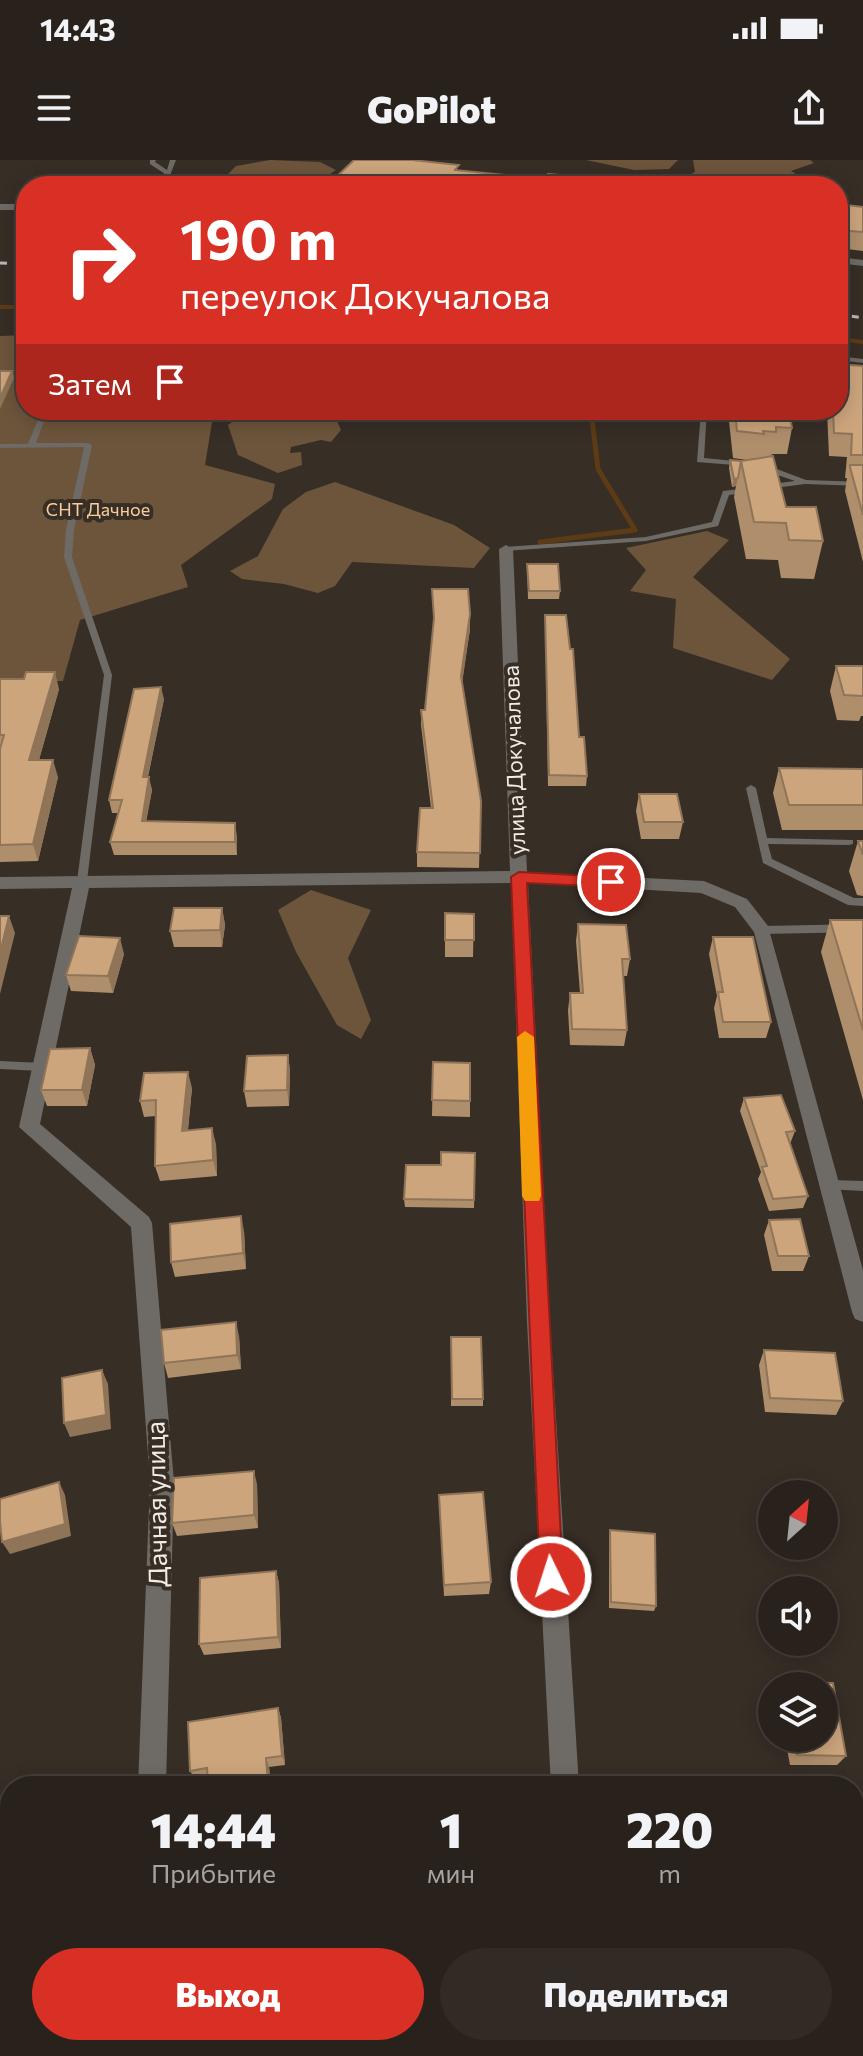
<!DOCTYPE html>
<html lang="ru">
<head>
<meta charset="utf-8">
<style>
	body { margin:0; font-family:Commissioner,sans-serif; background:#312a25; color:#f1f3f6; height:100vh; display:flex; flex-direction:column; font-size:30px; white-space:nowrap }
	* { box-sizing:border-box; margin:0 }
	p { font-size:26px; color:#a5a4a3 }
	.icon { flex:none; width:44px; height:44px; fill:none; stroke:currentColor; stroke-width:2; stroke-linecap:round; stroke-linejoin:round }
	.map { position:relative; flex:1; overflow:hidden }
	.panel { position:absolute; left:0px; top:1616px; width:864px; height:280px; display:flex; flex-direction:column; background:#29221c; border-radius:32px 32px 0 0; box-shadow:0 4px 20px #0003,0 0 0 2px #453f3b }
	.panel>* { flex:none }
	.top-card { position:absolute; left:16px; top:16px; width:832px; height:244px; border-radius:32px; box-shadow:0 4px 20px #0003,0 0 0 2px #453f3b; background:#d93025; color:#fff; overflow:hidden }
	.needle { width:52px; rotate:27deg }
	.buttons { position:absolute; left:758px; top:1320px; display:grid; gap:16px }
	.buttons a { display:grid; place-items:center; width:80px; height:80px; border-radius:50%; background:#29221c; box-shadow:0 4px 20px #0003,0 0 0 2px #453f3b; font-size:40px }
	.pin { position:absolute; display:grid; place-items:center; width:68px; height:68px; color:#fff; margin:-34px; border:4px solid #fff; border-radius:50%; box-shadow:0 2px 8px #0007 }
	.me { position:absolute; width:88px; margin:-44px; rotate:356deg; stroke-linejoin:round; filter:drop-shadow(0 0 6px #0008) }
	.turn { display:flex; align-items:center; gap:28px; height:168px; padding:0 32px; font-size:36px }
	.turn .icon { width:104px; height:104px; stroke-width:2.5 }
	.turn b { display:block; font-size:56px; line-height:68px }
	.then { display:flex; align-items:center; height:76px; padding:0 32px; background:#0003; gap:16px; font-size:30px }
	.eta { display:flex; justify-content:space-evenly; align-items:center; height:136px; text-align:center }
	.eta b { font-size:48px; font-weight:800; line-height:56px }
	.action { display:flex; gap:16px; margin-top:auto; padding:16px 32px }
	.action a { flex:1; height:92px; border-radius:48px; background:#d93025; color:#fff; font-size:32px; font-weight:800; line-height:92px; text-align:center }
	.action a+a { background:#312a25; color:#f1f3f6 }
	.status { display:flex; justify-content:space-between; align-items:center; height:56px; padding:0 40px; background:#29221c; direction:ltr }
	.status svg { height:22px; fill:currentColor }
	header { display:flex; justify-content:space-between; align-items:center; height:104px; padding:0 32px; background:#29221c; font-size:36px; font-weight:800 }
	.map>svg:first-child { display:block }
	.green { fill:#6d553c }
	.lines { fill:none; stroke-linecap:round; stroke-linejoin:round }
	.stream-far1 { stroke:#5d3c15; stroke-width:4 }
	.stream { stroke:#5d3c15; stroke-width:5 }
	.service { fill:#6e6a66; fill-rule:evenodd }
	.minor { fill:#6e6a66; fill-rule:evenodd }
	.rail { stroke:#bdb7b1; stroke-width:3; stroke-dasharray:7 7; stroke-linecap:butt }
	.wall { fill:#af8e6c }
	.shaded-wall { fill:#8f7458 }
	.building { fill:#cca57d; stroke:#8f7458; stroke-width:2 }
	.route { fill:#d93025; stroke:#8d1f18; stroke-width:2 }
	.slow { fill:#f59e0b }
	.labels { text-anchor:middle; stroke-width:8; stroke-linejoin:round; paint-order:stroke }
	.far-park-label { font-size:18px; fill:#fbcd9e; stroke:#372e26 }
	.street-label { font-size:22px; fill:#f1ece6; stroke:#372e26 }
	.near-street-label { font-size:26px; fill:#f1ece6; stroke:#372e26 }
</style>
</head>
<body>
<div class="status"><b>14:43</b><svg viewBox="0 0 49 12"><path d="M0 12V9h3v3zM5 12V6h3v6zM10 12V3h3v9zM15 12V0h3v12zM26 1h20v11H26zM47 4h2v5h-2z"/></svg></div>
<header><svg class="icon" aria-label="menu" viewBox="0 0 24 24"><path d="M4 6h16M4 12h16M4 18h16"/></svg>GoPilot<svg class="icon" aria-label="share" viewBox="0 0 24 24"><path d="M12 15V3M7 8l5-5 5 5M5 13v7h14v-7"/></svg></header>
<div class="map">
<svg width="863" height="1896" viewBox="0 0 863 1896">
	<rect width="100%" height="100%" fill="#372e26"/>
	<path class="green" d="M270 0 320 2 336 10 312 26H216L236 6Z
		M586 0H678L669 9 634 10Z
		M693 0H810L814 3 791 11 816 26H705L677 21 695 12Z
		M26 175V250H214L205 305 275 324 272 339 181 405 188 427 80 460 63 521 0 522V176Z
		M280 250H332L341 270 331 282 321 280 291 287 290 293 301 292 302 305 278 313 238 295 228 265 232 262H269Z
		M335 322 454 365 490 388 474 408 352 402 335 426 318 433 284 424 242 419 230 411 258 396 283 349 306 332Z
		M707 371 729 380 693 417 790 499 772 520 673 488 676 439 630 431 646 410 626 388Z
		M311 730 371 750 348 798 371 860 361 879 337 865 296 792 278 750Z
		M647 1886H804L807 1896H649Z"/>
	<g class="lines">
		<path class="stream-far1" d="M0 147H26
			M838 179 863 182"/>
		<path class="stream" d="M540 382 635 370 598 309 591 250"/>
		<path class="service" d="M150 0H156L155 2 167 10 170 0H176L166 26H160L165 14 150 4Z
			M838 196 863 199V203L838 200Z
			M42 250H48L36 283H88L92 285 74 370 72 397 112 515 87 721 82 724 77 721 104 515 64 397 66 370 84 287 0 288V284H28Z
			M701 250H707L704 298 744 302 748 304 747 306 697 302Z
			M760 305H766L806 320 863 322V326L805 324 767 329H764V325L795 321 760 309Z
			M748 328 752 330 751 332 729 335 718 366 646 381 506 391 502 389 506 387 646 377 712 362 723 331Z
			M751 625 756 628 767 678 853 680V684L849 685 768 684 772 699 854 738H863V746L848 745 763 703 746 628Z
			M863 764V772L762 774 757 770 762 766Z
			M0 901 42 903 48 907 42 911 0 909Z
			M830 1020 863 1021V1031L826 1029 824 1025 826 1021Z"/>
		<path class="minor" d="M0 44H26V50H0Z
			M838 97 863 100V106L838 103Z
			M506 385 513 389 527 712 704 721 747 739 768 766 863 1110V1162L855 1159 852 1152 754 772 735 747 701 733 528 723 550 1162 579 1626H551L527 1162 511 723 89 728 40 964 149 1057 152 1063 174 1322 166 1626H138L150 1322 131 1067 19 967 72 728 0 729V717L510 711 499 389Z
			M127 1886H159L158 1896H126Z
			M578 1886H610L611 1896H579Z"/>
		<path class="rail" d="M0 103 26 104
			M838 154 863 158"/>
	</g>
	<path class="wall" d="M459 10 610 26H334V19Z
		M838 44 863 47V91L838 88Z
		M863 206V402L845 331 847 318H845L847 297 829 296 827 250H838Z
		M656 250H686L685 257 655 256Z
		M719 250H789L792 268 787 294H772L771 296 786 347 823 381 814 419 781 418 778 400 746 399 734 337 736 326 732 327 729 308 730 300 741 301 747 300 733 298 728 252Z
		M527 404 560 431 559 439H528Z
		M432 429 470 454V469L462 522 481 641 479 708 417 707V692L431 648 421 565V550H425L434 463Z
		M545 455 579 577 587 616 586 626H548Z
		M836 506H863V556H861L859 561 837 560 830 531Z
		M0 519 59 529 39 600 58 617 38 701 0 702Z
		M164 539 148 617 152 630 146 661 237 676V695H114L110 682 118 653H112L109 640Z
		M779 608 863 609V670H782L773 633Z
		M639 634 683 662 679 679H641L636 651Z
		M858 681H863V736L857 735 849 711Z
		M222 748 225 765 222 787H174L170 771Z
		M445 753 474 754 473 797H445Z
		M830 760H863V940L821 792Z
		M578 764 630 799 627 816H623L627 870 624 886 570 885 568 850 570 833H580L576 781Z
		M713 777 771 862 766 878H719L714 848 717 836 709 794Z
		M124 794 113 833 71 831 66 815Z
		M90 888 95 905 87 946H47L41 930Z
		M288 895 290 911 289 946 247 947 244 931Z
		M433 902 470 903V957L432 956Z
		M192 928 188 970 216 984 217 1016 160 1021 155 1006 156 956 144 957 140 941Z
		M744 938 795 971 790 984 808 1036 803 1048 769 1051 758 1019 761 1012 740 951Z
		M475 993 474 1048 405 1047 404 1039 441 1005Z
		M769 1060 809 1096 803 1111H772L764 1075Z
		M244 1071 246 1109 175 1117 171 1102Z
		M239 1176 241 1209 168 1218 164 1203Z
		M451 1177 483 1239V1246H451Z
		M764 1190 843 1241 836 1255 765 1252 759 1205Z
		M257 1324 258 1368 177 1376 172 1363Z
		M439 1335 491 1422 489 1434 444 1436Z
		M610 1370 656 1446 654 1451 609 1448V1377Z
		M276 1411 279 1423 281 1488 204 1495 199 1484Z
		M786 1522 833 1523 846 1596 837 1605H790L785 1578H824V1526H783Z
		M278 1548 281 1558 285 1605 269 1607 271 1626H208V1617L195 1619 190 1611Z"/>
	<path class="shaded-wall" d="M12 211 14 218 0 249V238Z
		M738 318 736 326 732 327 734 319Z
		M470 454V469L461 531V516Z
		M55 512 59 529 34 617 29 600Z
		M161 527 164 539 145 630 143 617Z
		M53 600 58 617 38 701 33 684Z
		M149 617 152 630 144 674 142 661Z
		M235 663 237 676V695L235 682Z
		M222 748 225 765 222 787 220 770Z
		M9 756 15 773 0 834V793Z
		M120 778 124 794 113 833 108 816Z
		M90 888 95 905 87 946 82 930Z
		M288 895 290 911 289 946 287 930Z
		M188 912 192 928 186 987 182 971Z
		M212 968 216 984 217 1016 213 1000Z
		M241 1056 244 1071 246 1109 243 1093Z
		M236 1162 239 1176 241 1209 237 1195Z
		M102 1210 108 1224 111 1269 70 1277 64 1263Z
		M254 1311 257 1324 258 1368 254 1355Z
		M59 1322 65 1335 71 1376 10 1394 2 1382Z
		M276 1411 279 1423 281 1488 278 1477Z
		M278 1548 281 1558 285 1605 282 1596Z
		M266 1598 269 1607 271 1626H269L268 1622Z
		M110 1888 123 1894 124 1896H112Z"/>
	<path class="building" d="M354 0H412L459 5 455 10 545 19 548 14 611 19 607 26H399L334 19Z
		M838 44 863 47V72L838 70Z
		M838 204 863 206V295H851L852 274 834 273 833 250H838Z
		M0 211H12L0 238Z
		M735 250H789L792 268 776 267V272L763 271 764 274 737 271Z
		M773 296 786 347H816L823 381 789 380 786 363 754 362 741 301Z
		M730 300 741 301 738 318 734 319Z
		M850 305H863V355L850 307Z
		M527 404H558L560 431H529Z
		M432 429H468L470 454 461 516 481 641 480 693 417 692 420 648H433L421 550H425L434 458Z
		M545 455H566L570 489H573L579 577H584L587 616 549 615Z
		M836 506H863V536L844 535Z
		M26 512H55L29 600H53L33 684 0 685V589L4 575H0V519H24Z
		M161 527 143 617H149L142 661 235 663V682H110L122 640H109L134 529Z
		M779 608 863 609V645H789Z
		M639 634H677L683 662H644Z
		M858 681H863V695Z
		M174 748H222L220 770 170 771Z
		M445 753 474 754V780H445Z
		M0 756H9L0 793Z
		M830 760H863V870Z
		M578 764 626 765 630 799H622L627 870 572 869 570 833H583Z
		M79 776 120 778 108 816 66 815Z
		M713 777H753L771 862H723L718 832H723Z
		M90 888 82 930H41L50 889Z
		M288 895 287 930 244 931 247 896Z
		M433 902 470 903V941L432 940Z
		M188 912 182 971 212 968 213 1000 155 1006 156 940 140 941 144 913Z
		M781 935 795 971 786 972 808 1036 773 1039 762 1007 767 1006 744 938Z
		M441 992 475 993 474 1040 404 1039 406 1005H441Z
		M241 1056 243 1093 171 1102 170 1064Z
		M800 1059 809 1096H778L769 1060Z
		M236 1162 237 1195 164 1203 161 1170Z
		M451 1177H481L483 1239H452Z
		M764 1190 835 1193 843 1241 770 1238Z
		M102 1210 106 1255 64 1263 62 1218Z
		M254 1311V1355L172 1363 174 1318Z
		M59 1322 65 1364 2 1382 0 1361V1339Z
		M483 1332 491 1422 444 1425 439 1335Z
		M610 1370 655 1374 656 1446 611 1442Z
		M276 1411 278 1477 199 1484 200 1418Z
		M786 1522 833 1523 846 1596 797 1595 794 1578H824V1526H786Z
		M278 1548 282 1596 266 1598 268 1622 244 1626H208L207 1608 190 1611 188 1562Z
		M473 1886H551L553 1896H474Z
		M110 1888 112 1892V1896H57Z"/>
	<path class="route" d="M519 712 611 717 619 722 611 727 527 723 563 1417 560 1425 551 1428 543 1425 540 1417 511 717Z"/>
	<path class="slow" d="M525 871 534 877 541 1036 539 1041H525L522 1036 517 877Z"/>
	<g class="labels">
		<g class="far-park-label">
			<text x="98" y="356">СНТ Дачное</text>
		</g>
		<g class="street-label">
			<text transform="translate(514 600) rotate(-92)" y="8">улица Докучалова</text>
		</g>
		<g class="near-street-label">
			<text transform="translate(157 1344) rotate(-91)" y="9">Дачная улица</text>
		</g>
	</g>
</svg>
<div class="buttons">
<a><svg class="needle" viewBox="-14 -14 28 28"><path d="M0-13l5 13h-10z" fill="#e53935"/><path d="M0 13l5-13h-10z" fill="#a5a4a3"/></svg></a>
<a><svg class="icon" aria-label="sound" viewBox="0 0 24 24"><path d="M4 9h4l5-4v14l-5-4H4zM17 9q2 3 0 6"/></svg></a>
<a><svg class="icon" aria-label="layers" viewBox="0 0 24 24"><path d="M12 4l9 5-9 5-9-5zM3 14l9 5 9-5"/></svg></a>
</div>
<div class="pin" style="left:611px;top:722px;background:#d93025"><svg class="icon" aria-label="arrive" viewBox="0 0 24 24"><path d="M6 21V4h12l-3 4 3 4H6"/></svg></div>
<svg class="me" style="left:551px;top:1417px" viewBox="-20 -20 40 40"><circle r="17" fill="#d93025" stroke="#fff" stroke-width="3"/><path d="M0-11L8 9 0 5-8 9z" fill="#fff"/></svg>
<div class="top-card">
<div class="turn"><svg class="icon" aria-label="right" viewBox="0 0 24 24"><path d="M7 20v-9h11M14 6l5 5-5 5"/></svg><div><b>190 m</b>переулок Докучалова</div></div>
<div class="then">Затем<svg class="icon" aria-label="arrive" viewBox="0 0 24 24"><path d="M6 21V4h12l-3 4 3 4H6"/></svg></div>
</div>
<section class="panel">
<div class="eta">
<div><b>14:44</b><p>Прибытие</p></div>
<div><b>1</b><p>мин</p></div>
<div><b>220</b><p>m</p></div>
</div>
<div class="action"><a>Выход</a><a>Поделиться</a></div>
</section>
</div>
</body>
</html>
